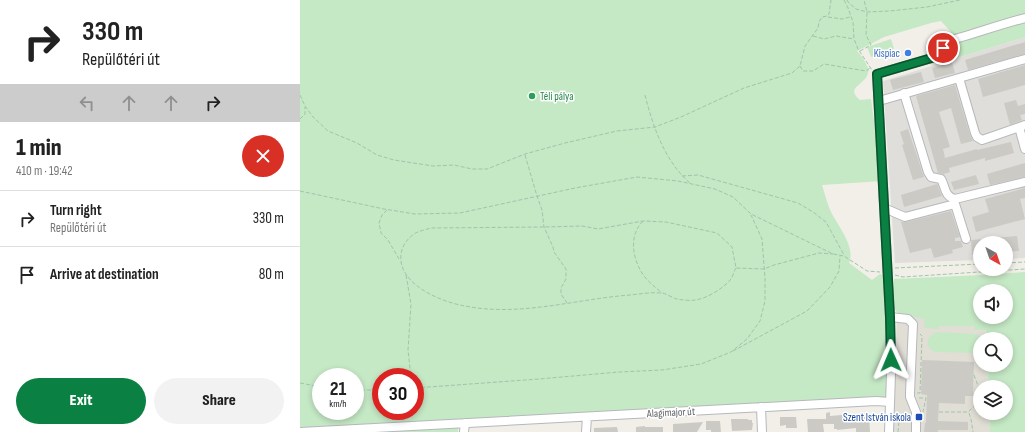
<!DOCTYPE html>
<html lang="en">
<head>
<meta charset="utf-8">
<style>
	body { margin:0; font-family:"Sofia Sans Condensed",sans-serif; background:#f2f2f2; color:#222; height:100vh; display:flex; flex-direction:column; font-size:15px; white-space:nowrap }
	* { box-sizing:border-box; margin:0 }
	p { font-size:13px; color:#767676 }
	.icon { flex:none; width:22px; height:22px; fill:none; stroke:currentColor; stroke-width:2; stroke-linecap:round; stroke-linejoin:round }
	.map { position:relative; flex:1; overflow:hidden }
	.drawer { display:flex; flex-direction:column; background:#fff; width:300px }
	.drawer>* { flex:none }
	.top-card { background:#fff; color:#222; overflow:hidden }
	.needle { width:26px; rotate:140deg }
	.fabs { position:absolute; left:673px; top:236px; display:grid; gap:8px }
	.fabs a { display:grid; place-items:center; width:40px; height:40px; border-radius:50%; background:#fff; box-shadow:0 2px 6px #0003; font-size:20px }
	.speed { position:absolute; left:12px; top:368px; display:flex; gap:8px; font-size:20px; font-weight:700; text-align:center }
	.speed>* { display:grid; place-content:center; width:52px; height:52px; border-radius:50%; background:#fff; box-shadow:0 2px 6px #0003; line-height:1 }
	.speed small { font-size:10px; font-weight:400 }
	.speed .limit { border:6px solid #d22; background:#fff; color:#111 }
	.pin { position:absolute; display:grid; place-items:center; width:34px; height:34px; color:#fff; margin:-17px; border:2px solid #fff; border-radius:50%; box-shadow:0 1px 4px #0007 }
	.me { position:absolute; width:44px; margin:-22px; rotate:359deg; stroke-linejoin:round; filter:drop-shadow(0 0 3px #0008) }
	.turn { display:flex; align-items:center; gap:14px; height:84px; padding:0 16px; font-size:18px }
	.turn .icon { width:52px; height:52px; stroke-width:2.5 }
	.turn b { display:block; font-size:28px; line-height:34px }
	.lanes { display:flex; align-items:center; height:38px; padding:0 16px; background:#0003; justify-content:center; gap:20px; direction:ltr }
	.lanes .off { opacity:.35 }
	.round { display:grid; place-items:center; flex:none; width:42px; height:42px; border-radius:21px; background:#f2f2f2 }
	.overview { display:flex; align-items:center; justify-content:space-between; height:68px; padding:0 16px }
	h1 { font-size:24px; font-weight:800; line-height:30px }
	.cta { display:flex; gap:8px; margin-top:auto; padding:8px 16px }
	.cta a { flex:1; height:46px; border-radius:24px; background:#0b8043; color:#fff; font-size:16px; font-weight:800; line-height:46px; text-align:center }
	.cta a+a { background:#f2f2f2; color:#222 }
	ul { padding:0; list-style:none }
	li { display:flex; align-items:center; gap:12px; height:56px; padding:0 16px; border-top:1px solid #e0e0e0 }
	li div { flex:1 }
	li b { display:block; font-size:15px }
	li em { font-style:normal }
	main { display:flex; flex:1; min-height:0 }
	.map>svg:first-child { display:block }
	.industrial { fill:#e0deda }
	.education { fill:#e1ded6 }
	.green { fill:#c5e8c5; fill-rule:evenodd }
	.building { fill:#cccac5 }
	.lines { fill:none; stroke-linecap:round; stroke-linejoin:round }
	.minor-casing { stroke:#b5b8bc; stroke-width:10 }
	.path { stroke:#9cc7a9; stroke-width:1; stroke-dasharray:4 2; stroke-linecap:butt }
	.minor { stroke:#fff; stroke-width:8 }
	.route-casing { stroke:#07532c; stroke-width:10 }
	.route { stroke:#0b8043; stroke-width:7 }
	.shop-dot { fill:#3f7fe0; stroke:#fff; stroke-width:1.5 }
	.leisure-dot { fill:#2e9e5b; stroke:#fff; stroke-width:1.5 }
	.transit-dot { fill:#1a4fb4; stroke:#fff; stroke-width:1.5 }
	.labels { text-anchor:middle; stroke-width:3; stroke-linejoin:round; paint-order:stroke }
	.shop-label { font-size:11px; fill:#366cbe; stroke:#fff; text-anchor:end }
	.leisure-label { font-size:11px; fill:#27864d; stroke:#fff; text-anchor:start }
	.street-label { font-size:11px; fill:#5f6368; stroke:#fff }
	.transit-label { font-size:11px; fill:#164399; stroke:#fff; text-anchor:end }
</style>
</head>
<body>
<main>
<section class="drawer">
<div class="top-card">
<div class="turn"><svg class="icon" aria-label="right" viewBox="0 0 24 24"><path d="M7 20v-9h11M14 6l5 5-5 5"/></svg><div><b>330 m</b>Repülőtéri út</div></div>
<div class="lanes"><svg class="icon off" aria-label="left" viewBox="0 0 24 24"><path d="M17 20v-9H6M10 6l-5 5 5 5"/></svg><svg class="icon off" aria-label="ahead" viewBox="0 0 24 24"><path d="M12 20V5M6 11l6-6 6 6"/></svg><svg class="icon off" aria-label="ahead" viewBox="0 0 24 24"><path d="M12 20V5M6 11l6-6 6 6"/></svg><svg class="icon" aria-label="right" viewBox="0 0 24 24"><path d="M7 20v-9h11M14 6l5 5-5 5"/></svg></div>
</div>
<div class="overview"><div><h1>1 min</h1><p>410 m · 19:42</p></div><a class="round" style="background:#d93025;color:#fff"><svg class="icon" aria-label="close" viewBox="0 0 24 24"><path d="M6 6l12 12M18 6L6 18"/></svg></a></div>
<ul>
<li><svg class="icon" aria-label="right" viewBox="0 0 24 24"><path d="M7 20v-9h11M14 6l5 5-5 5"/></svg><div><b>Turn right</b><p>Repülőtéri út</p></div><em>330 m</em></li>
<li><svg class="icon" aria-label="arrive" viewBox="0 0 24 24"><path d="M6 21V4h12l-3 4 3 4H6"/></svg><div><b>Arrive at destination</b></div><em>80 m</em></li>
</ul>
<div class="cta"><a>Exit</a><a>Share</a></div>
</section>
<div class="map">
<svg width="725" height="432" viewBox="0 0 725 432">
	<rect width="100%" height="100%" fill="#f1efe8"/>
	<path class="industrial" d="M725 37V258L706 259V243H680V260L595 263 583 81Z"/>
	<path class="education" d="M594 279 680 291V317H685L686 339H680V365H687L688 387H680V413H689L690 432H593L597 312 594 308Z"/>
	<path class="green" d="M0 0H725V37L657 58 655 49 650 50 649 38 651 32 641 21 631 23 584 37 557 51 563 58 569 70C568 73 567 77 565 79 557 87 548 90 560 100L571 99 582 181 522 185C525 194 527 204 531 212 538 226 556 247 549 263L572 280 580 274 586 277V399L437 404 0 428ZM21 377H55V411H21ZM81 377H115V411H81Z
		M591 39 594 49 571 57 567 47Z
		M725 272V432H690L689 413H706V387H688L687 365H706V339H686V330H674L675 326H639V329L625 328 624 319 601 314 597 312 594 308V279L683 275ZM680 291H706V317H680Z
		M637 332 676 334 680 336 682 339H680V350L673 353 636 352C624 348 625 336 637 332Z
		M158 428V432H81Z"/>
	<path class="building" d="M725 42V54L668 70 665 60Z
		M655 49 657 58 651 59 655 73 635 78 632 68 646 64 644 55 648 51Z
		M725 65V85L683 97 678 79Z
		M621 72 624 82 593 90 590 80Z
		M655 85 670 135 673 141 661 144 651 108 639 112 650 147 643 149 645 158 677 149V150L711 142 714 153 685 161V158L649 168 650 172 644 174 638 173 616 96Z
		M716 100 718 106 725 104V114L720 115 722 120 710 125 704 103Z
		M608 129 624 177 613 180 602 145 604 144 600 132Z
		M725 163V177L690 185 687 174Z
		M676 175 679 184 654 190 651 182Z
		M637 184 642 196 604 207 601 195Z
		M725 188V198L720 199 725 219 676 232 672 217 689 212 685 199Z
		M651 211 660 237 655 238V241H661L663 247 652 250 653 253 634 258 631 248 610 253 601 222H606Z
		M717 236 719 251 706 252V243H680V254L672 255 671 240Z
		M622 360 674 362 673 396H665V404L639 403 638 421 668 422V430H638V432H624L625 423H626L627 395 621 394Z
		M530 412V416L553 414V416L569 415 570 432H556V428L537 430V429H534V424H523L524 432H508L507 419H526V413Z
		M480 417H496L497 428H486V425L480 426Z
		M431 419H448V420H452V423H453L452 430 432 431Z
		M406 421H420L421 432H411V430H406Z
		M403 422 397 432H373V424Z
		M345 426V427H363V432H336V427Z
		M317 427 318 432H294V428Z"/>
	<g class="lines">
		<defs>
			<path id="minor" d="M725 59 659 78 675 133 677 137 682 140 725 125
				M604 93 628 172 631 177 641 179C646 188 644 196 655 199L725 182
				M579 101 659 78
				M719 127 725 149
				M584 208 605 217 655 204 666 239
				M590 317 608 319 613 324 610 393V397L616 412V432
				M461 407 462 432
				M0 432 576 401 590 402
				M164 432 165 423
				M286 432 287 417
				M589 432 591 374 590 317 577 74 635 57 643 48 644 42C671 35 698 25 725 18"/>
		</defs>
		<use href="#minor" class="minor-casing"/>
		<path class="path" d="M544 0 548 8 553 22 554 39 558 49 572 70
			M547 0 548 2 556 9 567 12 590 11 627 7 660 0
			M528 17 542 19 550 17
			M513 36 524 39 536 36 554 39
			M560 51 571 45 566 35 567 12 564 0
			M500 66 503 71H513L524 64 566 71 570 68
			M0 95 5 106 13 117 28 131 57 143 77 155 94 160 133 166 154 165 172 169H187L225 154 265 143 317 131 355 127 381 117 444 88 492 73 500 66 505 46 518 28 519 22 522 17 527 16 529 14 531 0
			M345 95C353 127 365 162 391 184
			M0 119 5 114V107
			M225 155 237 196 242 210 244 227 253 247 254 252 266 269V279L261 288V294L267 303
			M382 176 398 175 498 203 513 212 526 222 544 255
			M0 191 84 209 115 214 160 213 275 188 337 177 378 181 415 189 433 197 451 214 533 254 544 256 567 271 580 272
			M87 210 82 215 79 223 81 233 88 240 99 259
			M343 221C329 235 332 257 342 273 347 281 355 287 362 293
			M706 263 725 262
			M436 268C434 271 433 276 431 279 424 288 406 299 395 300 391 301 382 300 377 299 372 298 366 293 361 293 351 292 340 294 330 295 276 299 220 317 165 306 141 302 97 284 101 254 102 246 107 239 114 234 118 231 125 230 131 228L244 227 282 226 298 229 343 221 366 222 417 233 432 247 436 268 464 269 474 265 519 253 533 254
			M595 268 680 264
			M106 275 111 304 108 350 111 377
			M595 275 603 277 725 269
			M433 351 507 311 530 287 539 271 540 256
			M674 375 680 391
			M0 383 21 387
			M115 388 239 379 319 372 362 370 401 364 431 352 447 339 460 321 465 301V278L462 239 451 215
			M55 390H81
			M617 393H620L622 336 620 334
			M619 398H626L623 412
			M639 412H668L680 401
			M669 413 671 419 673 432
			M598 432 599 421 609 419"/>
		<use href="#minor" class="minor"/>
	</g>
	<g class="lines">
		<defs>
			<path id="route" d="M591 360 590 317 577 74 635 57 643 48"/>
		</defs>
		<use href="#route" class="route-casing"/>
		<use href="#route" class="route"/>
	</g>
	<circle class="shop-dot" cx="608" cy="53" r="4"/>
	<circle class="leisure-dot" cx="232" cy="96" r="4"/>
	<rect class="transit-dot" x="615" y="413" width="8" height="8" rx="2"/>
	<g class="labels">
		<g class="shop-label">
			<text x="600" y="57">Kispiac</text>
		</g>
		<g class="leisure-label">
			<text x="240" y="100">Téli pálya</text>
		</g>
		<g class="street-label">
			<text transform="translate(371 412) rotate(-3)" y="4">Alagimajor út</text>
		</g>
		<g class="transit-label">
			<text x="611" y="421">Szent István iskola</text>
		</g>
	</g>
</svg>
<div class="fabs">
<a><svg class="needle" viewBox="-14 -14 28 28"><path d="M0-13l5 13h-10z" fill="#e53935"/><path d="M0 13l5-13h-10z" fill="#767676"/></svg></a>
<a><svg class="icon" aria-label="sound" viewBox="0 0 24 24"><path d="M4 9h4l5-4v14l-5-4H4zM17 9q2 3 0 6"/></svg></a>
<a><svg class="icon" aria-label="search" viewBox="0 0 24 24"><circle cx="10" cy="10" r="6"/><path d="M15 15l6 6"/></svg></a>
<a><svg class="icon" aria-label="layers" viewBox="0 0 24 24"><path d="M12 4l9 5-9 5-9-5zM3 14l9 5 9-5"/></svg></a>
</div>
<div class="speed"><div>21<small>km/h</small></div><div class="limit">30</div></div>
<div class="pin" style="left:643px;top:48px;background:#d93025"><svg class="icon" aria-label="arrive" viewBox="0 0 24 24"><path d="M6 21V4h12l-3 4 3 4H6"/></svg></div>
<svg class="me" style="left:591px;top:360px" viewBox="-20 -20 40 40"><path d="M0-17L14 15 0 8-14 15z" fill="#0b8043" stroke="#fff" stroke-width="4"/></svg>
</div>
</main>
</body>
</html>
